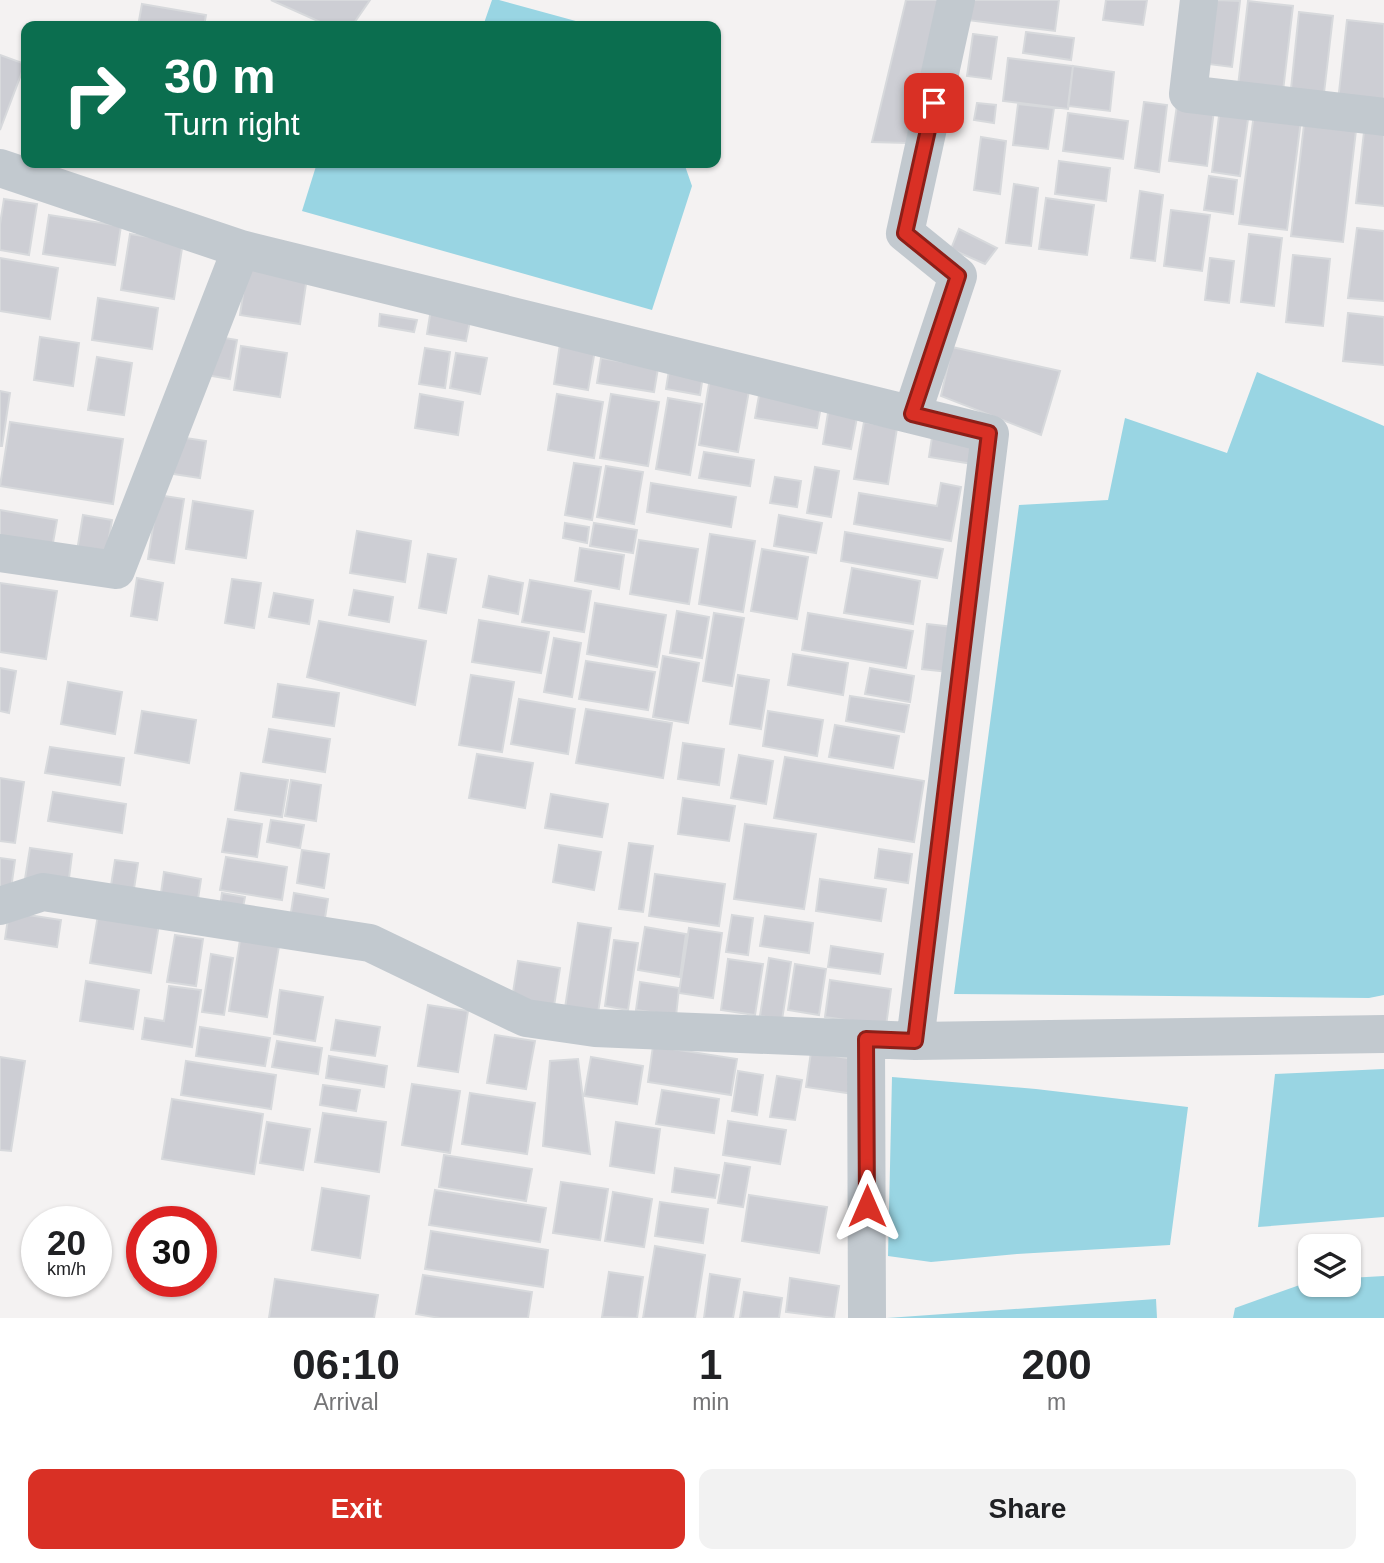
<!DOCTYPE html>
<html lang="en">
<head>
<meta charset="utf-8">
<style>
	body { margin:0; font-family:Arial,sans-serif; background:#f2f2f2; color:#202124; height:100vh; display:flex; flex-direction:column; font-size:26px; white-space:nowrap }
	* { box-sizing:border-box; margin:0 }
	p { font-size:23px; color:#757577 }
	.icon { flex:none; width:38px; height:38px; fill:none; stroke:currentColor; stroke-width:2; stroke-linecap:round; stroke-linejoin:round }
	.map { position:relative; height:1318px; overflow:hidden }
	.details { display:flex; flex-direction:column; background:#fff; flex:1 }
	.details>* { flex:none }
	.banner { position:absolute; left:21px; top:21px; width:700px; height:147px; border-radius:14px; box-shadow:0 2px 5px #0004; background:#0b6e4f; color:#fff; overflow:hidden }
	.tools { position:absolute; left:1298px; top:1234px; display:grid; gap:14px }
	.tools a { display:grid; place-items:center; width:63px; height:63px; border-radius:14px; background:#fff; box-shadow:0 2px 5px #0004; font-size:35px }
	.speed { position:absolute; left:21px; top:1206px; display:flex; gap:14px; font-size:35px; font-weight:700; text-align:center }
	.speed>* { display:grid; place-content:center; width:91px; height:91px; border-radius:50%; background:#fff; box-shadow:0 2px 5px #0004; line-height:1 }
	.speed small { font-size:18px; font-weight:400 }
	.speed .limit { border:10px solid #d22; background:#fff; color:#111 }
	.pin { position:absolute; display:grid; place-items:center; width:60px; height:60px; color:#fff; margin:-30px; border-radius:14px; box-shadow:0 4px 10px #0006 }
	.me { position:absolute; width:77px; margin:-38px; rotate:0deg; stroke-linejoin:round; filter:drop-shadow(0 0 5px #0008) }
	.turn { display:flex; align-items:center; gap:24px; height:147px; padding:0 28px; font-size:32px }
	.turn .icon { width:91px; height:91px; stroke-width:2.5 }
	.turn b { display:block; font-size:49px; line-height:60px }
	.eta { display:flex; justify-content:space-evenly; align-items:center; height:119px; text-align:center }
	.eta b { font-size:42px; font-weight:800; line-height:49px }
	.cta { display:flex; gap:14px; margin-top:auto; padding:14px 28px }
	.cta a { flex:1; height:80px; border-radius:14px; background:#d93025; color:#fff; font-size:28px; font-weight:800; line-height:80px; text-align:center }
	.cta a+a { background:#f2f2f2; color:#202124 }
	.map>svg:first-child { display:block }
	.water { fill:#99d5e3 }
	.building { fill:#cdced4; stroke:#d7d9dc; stroke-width:2 }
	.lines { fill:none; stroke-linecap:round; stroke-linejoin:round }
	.street { stroke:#c2c9cf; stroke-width:38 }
	.route-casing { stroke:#8d1f18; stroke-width:18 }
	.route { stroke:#d93025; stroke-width:12 }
</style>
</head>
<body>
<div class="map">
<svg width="1384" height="1318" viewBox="0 0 1384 1318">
	<rect width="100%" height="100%" fill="#f4f2f2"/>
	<path class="water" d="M492 0H499L594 26H483Z
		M317 163H684L692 186 652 310 302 211Z
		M1257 372 1384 426V995L1369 998 954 994 1019 505 1108 500 1125 418 1227 453Z
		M1384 1069V1217L1258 1227 1275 1074Z
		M892 1077 1036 1089 1188 1107 1170 1245 1017 1254 931 1262 888 1256Z
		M1384 1276V1318H1233L1235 1308 1311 1281V1284H1349V1278Z
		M1156 1299 1157 1318H887Z"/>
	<path class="building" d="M271 0H370L352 26H329Z
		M906 0H944L907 143 872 142Z
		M970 0H1059L1055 31 967 20Z
		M1106 0H1147L1143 25 1103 20Z
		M1216 0 1240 1 1232 67 1208 64Z
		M1248 1 1293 6 1283 91 1238 86Z
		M142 4 206 15 204 26H138Z
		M1299 12 1333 16 1324 93 1291 89Z
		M1347 20 1384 24V106L1338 101Z
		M1026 32 1074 38 1071 60 1023 53Z
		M973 34 997 37 991 79 967 76Z
		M0 55 25 64 0 130Z
		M1008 58 1073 66 1068 109 1003 101Z
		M1073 66 1114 72 1110 111 1068 106Z
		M1144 102 1167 105 1159 172 1135 168Z
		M977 103 996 105 994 123 974 120Z
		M1018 104 1054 108 1048 149 1013 145Z
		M1177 105 1214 110 1207 166 1169 161Z
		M1220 108 1249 112 1240 176 1212 172Z
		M1068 113 1128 121 1123 159 1063 151Z
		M1254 114 1301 120 1287 230 1239 224Z
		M1305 116 1357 122 1343 242 1291 236Z
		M1365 123 1384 125V206L1356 203Z
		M981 137 1006 141 1000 194 974 190Z
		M1059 161 1110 168 1106 201 1055 194Z
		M1209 176 1237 180 1233 214 1204 210Z
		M1014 184 1038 188 1031 246 1006 243Z
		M1140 191 1163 195 1155 261 1131 258Z
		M1046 198 1094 205 1087 255 1039 249Z
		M4 199 37 204 29 255 0 250V224Z
		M1171 210 1210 215 1202 271 1164 266Z
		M49 215 121 226 115 265 43 254Z
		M1357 228 1384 231V301L1348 298Z
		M959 229 997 248 985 264 951 249Z
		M130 234 183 242 174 299 121 290Z
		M1249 234 1282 238 1274 306 1241 302Z
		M1293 255 1330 259 1323 326 1286 322Z
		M0 258 58 268 50 319 0 311Z
		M1210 258 1234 261 1229 303 1205 300Z
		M247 267 307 277 300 324 240 315Z
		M98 298 158 308 152 349 92 340Z
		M431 309 471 316 466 341 427 334Z
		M1348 313 1384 317V365L1343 361Z
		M380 314 417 320 414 332 379 326Z
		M213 336 237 340 230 379 206 375Z
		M40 337 79 343 73 386 34 380Z
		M560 344 595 350 588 390 554 384Z
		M241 346 287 353 280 397 234 390Z
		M952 347 1060 371 1041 435 941 396Z
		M425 348 450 352 445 388 419 384Z
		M456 353 487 358 480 394 450 388Z
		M97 357 132 363 124 415 88 410Z
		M601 358 658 368 654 392 597 383Z
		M670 364 704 369 700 395 666 389Z
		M710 378 750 385 738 452 699 445Z
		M760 390 822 401 817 428 755 418Z
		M0 391 10 393 2 446H0Z
		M420 394 463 402 458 435 415 428Z
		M557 394 603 402 594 458 548 450Z
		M611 394 659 402 648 466 600 458Z
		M668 398 702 404 690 475 656 469Z
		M829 407 858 412 851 449 823 444Z
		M10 422 123 439 113 504 0 486Z
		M864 422 897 428 888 484 854 479Z
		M933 431 984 439 979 465 929 457Z
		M179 437 206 441 200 478 173 474Z
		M704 452 754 460 750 486 699 478Z
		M574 463 601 467 592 520 565 515Z
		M606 466 643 472 634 524 597 517Z
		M815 467 839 471 831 517 807 513Z
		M775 477 801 481 797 507 770 503Z
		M651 483 736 497 731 527 647 512Z
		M941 483 961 487 951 541 854 524 859 493 937 506Z
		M158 495 184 499 174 563 148 559Z
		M193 501 253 511 246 558 186 549Z
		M0 510 57 520 51 554 0 546Z
		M83 515 112 520 106 556 77 551Z
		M779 515 822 523 816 553 774 546Z
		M565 523 589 527 587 543 563 538Z
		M594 523 637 530 633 553 590 546Z
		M357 531 411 541 405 582 350 573Z
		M845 532 943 549 937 578 841 561Z
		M710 534 755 541 743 612 699 604Z
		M639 540 698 549 689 604 630 594Z
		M580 548 624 555 619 589 575 581Z
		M762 549 808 557 797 619 751 611Z
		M428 554 456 559 446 613 419 608Z
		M852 568 920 581 913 624 844 613Z
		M489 576 523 583 518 614 483 607Z
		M137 578 163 583 157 620 131 616Z
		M232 579 261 583 254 628 225 623Z
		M530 580 591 591 584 632 522 622Z
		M0 583 57 591 46 659 0 652Z
		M354 590 393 597 389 622 349 615Z
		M274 593 313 600 309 624 269 617Z
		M595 603 666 615 657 667 587 654Z
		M677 611 709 617 702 658 670 653Z
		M714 613 744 618 732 686 703 681Z
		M808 613 913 631 906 668 802 650Z
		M479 620 549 632 541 673 472 662Z
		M319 621 426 641 415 705 307 677Z
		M927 624 953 627 948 672 922 669Z
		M554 638 581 643 572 697 544 692Z
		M793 654 848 663 843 695 788 685Z
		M663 656 699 663 688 723 653 717Z
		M586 661 655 672 648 710 579 699Z
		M0 668 16 671 9 713 0 711Z
		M870 668 914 676 910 702 865 694Z
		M471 675 514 682 502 752 459 745Z
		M738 675 769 680 761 729 730 724Z
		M68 682 122 692 115 734 61 724Z
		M278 684 339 693 334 726 273 717Z
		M850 696 909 705 904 732 846 721Z
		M519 699 575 709 568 754 511 744Z
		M586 709 672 723 663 778 576 763Z
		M142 711 196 720 189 763 135 753Z
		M768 711 823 720 817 756 763 746Z
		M835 725 899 736 893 768 829 757Z
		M269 729 330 739 325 772 263 762Z
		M683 743 724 749 719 785 678 779Z
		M50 747 124 758 120 785 45 773Z
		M477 754 533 763 525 808 469 798Z
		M739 755 773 761 766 804 731 798Z
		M785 757 924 781 914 842 774 818Z
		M241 773 288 780 282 817 235 810Z
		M0 778 24 782 15 843 0 841Z
		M291 780 321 785 316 821 285 816Z
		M53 792 126 804 122 833 48 821Z
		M551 794 608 804 602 837 545 828Z
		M683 798 735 806 729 841 678 834Z
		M228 819 262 824 257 857 222 852Z
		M271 820 304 825 300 848 267 842Z
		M745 824 816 834 804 909 734 899Z
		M629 843 653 846 643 912 619 909Z
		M559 845 601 852 594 890 553 882Z
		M30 848 72 854 68 886 25 879Z
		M879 849 912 854 908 883 875 878Z
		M302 850 329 854 324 888 297 883Z
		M226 857 287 867 282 900 220 890Z
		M0 858 15 860 10 896 0 894Z
		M115 860 138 863 133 895 110 892Z
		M164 872 201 879 198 899 161 893Z
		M655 874 725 884 719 926 649 916Z
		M820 879 886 889 881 921 816 911Z
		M222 893 245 897 241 918 219 915Z
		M294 893 328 899 324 924 290 919Z
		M99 909 160 918 151 973 90 963Z
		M9 912 61 920 57 947 5 939Z
		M732 915 753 918 748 955 726 952Z
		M765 916 813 923 809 953 760 946Z
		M578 923 611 928 598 1013 565 1008Z
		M645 927 686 934 680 977 638 970Z
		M689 928 722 933 713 998 679 993Z
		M175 935 203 939 196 986 167 982Z
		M240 940 279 946 267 1017 229 1011Z
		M614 940 638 943 628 1010 605 1006Z
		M831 946 883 954 880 974 828 967Z
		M211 954 233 958 224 1015 202 1012Z
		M769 958 791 962 782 1020 760 1016Z
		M728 959 763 964 755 1015 721 1010Z
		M518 961 560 968 554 1006 512 999Z
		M795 964 826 969 819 1015 788 1010Z
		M830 980 891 989 886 1026 825 1017Z
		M86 981 139 990 133 1029 80 1021Z
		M640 982 679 988 676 1016 636 1010Z
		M169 986 201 990 192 1047 142 1039 145 1018 164 1021Z
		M280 990 323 997 315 1041 274 1034Z
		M428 1005 468 1011 458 1072 418 1066Z
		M336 1020 380 1027 375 1056 331 1050Z
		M200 1027 270 1038 265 1066 196 1056Z
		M495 1035 535 1041 526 1089 487 1083Z
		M277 1041 322 1048 318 1074 272 1067Z
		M653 1046 737 1059 731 1095 648 1082Z
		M811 1052 859 1060 854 1094 806 1087Z
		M329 1056 387 1066 384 1087 326 1078Z
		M0 1057 25 1061 11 1151 0 1150Z
		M591 1057 643 1066 637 1104 584 1096Z
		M578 1059 590 1154 543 1146 550 1061Z
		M186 1061 276 1075 271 1109 181 1095Z
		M738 1071 763 1075 757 1115 732 1111Z
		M777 1076 802 1080 795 1120 770 1117Z
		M412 1084 460 1091 450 1153 402 1145Z
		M323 1085 360 1090 356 1111 320 1105Z
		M662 1090 719 1099 714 1133 656 1124Z
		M470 1093 535 1103 527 1154 462 1144Z
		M172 1099 263 1114 254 1174 162 1159Z
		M323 1113 386 1122 379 1172 315 1162Z
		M728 1121 786 1130 780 1164 723 1155Z
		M267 1122 310 1129 303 1170 260 1163Z
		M616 1122 660 1129 654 1173 610 1166Z
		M444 1155 532 1169 526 1201 439 1187Z
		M725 1163 750 1167 743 1207 718 1203Z
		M675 1168 719 1175 715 1198 672 1192Z
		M561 1182 608 1189 600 1240 553 1233Z
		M322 1188 369 1196 360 1258 312 1250Z
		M435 1190 546 1208 540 1242 429 1225Z
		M613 1192 652 1199 644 1247 605 1241Z
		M749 1195 827 1207 819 1253 742 1241Z
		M660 1202 708 1209 703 1243 655 1236Z
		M431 1231 548 1250 543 1287 425 1269Z
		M655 1246 705 1255 695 1318H643Z
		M609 1272 643 1277 637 1318 602 1317Z
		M710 1274 740 1279 733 1318H704Z
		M423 1275 532 1292 528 1318H440L416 1314Z
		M790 1278 839 1286 834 1318 786 1312Z
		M275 1279 378 1295 374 1318H269Z
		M744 1292 782 1298 779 1318H740Z"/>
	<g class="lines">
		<path class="street" d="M1199 0 1188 94 1384 117
			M0 168 241 249
			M912 414 958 276 905 233 956 0
			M0 553 116 570 241 249 990 434 915 1041 595 1028 526 1018 370 943 43 892 0 906
			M866 1039 867 1318
			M915 1041 1384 1034"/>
	</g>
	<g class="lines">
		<defs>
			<path id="route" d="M867 1206 866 1039 915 1041 989 433 912 414 958 276 905 233 934 103"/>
		</defs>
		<use href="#route" class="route-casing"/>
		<use href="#route" class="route"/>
	</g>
</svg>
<div class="tools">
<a><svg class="icon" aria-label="layers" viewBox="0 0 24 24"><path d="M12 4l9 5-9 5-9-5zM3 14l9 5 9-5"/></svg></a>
</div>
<div class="speed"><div>20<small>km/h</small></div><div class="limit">30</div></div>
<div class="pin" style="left:934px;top:103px;background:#d93025"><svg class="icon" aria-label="arrive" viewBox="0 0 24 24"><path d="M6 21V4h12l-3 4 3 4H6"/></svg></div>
<svg class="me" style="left:867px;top:1206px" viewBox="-20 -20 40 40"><path d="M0-17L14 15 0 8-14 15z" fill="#d93025" stroke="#fff" stroke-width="4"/></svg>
<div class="banner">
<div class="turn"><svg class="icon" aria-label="right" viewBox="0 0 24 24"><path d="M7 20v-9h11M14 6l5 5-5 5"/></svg><div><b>30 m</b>Turn right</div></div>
</div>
</div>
<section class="details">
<div class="eta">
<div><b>06:10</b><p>Arrival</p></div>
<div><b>1</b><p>min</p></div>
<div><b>200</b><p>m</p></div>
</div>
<div class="cta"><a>Exit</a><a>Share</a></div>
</section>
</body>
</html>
